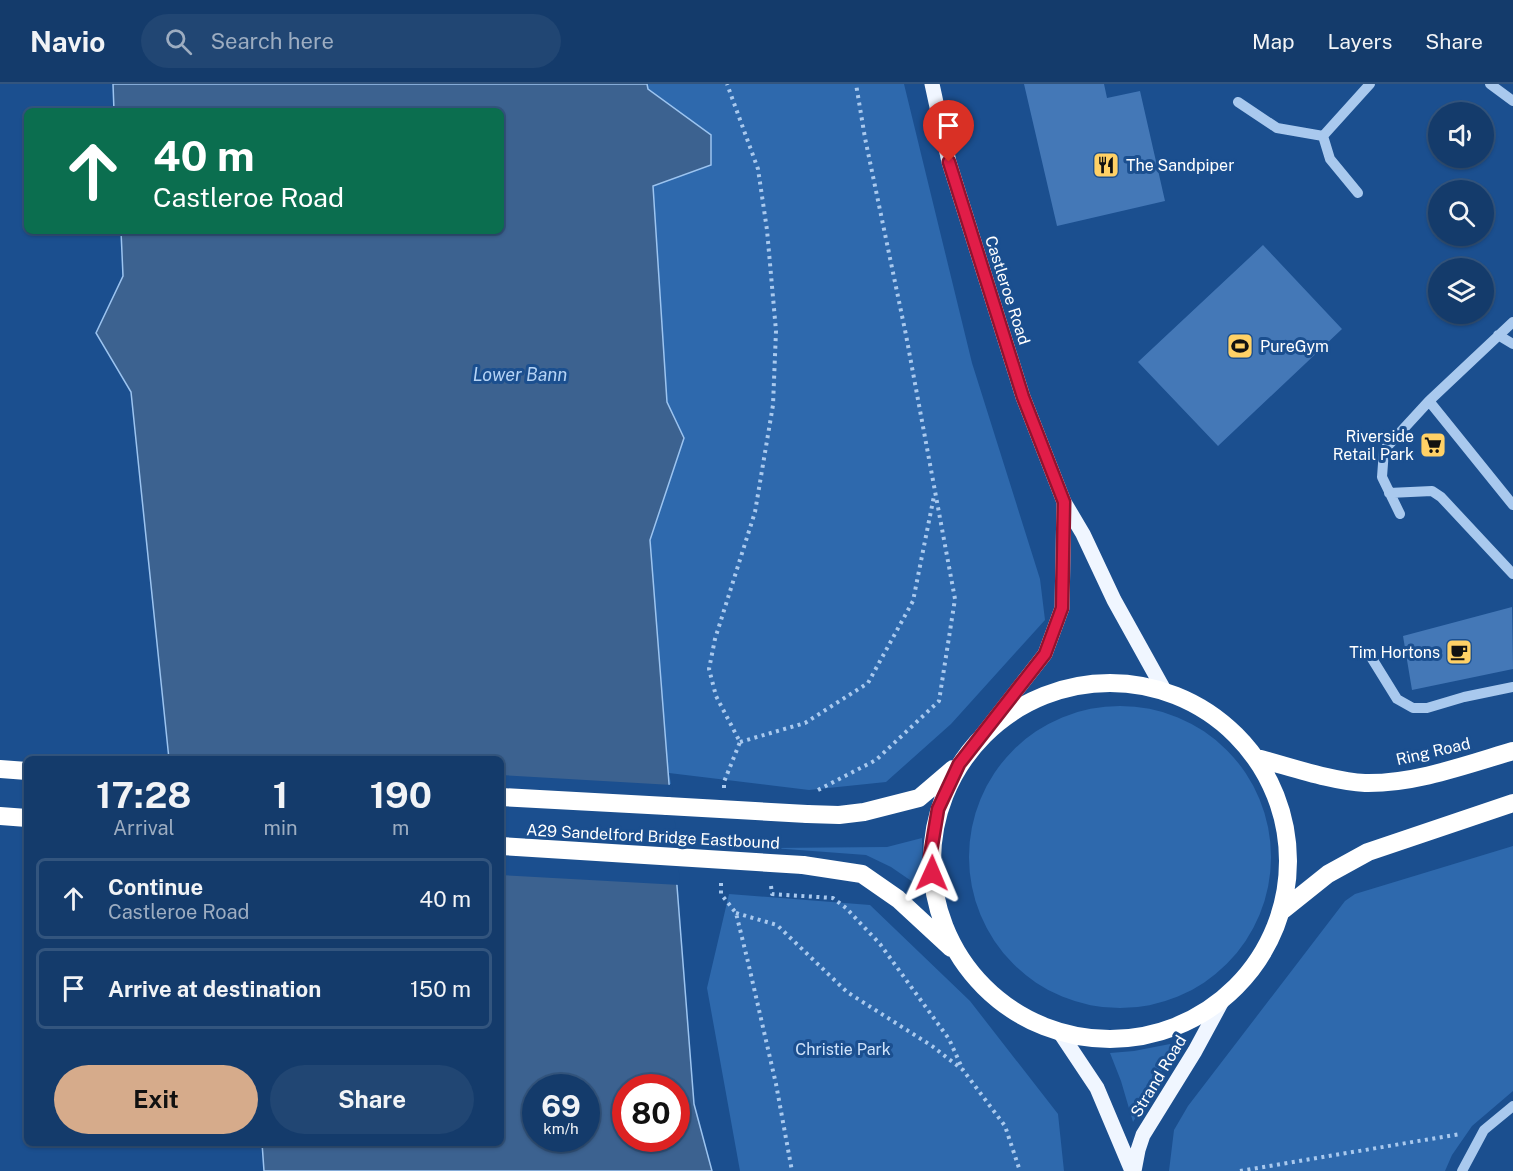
<!DOCTYPE html>
<html lang="en">
<head>
<meta charset="utf-8">
<style>
	body { margin:0; font-family:"Public Sans",sans-serif; background:#214673; color:#f1f3f6; height:100vh; display:flex; flex-direction:column; font-size:22px; white-space:nowrap }
	* { box-sizing:border-box; margin:0 }
	p { font-size:20px; color:#9dadc1 }
	.icon { flex:none; width:33px; height:33px; fill:none; stroke:currentColor; stroke-width:2; stroke-linecap:round; stroke-linejoin:round }
	.map { position:relative; flex:1; overflow:hidden }
	.details { position:absolute; left:24px; top:672px; width:480px; height:390px; display:flex; flex-direction:column; background:#143b6b; border-radius:9px; box-shadow:0 2px 4px #0004,0 0 0 2px #33557e }
	.details>* { flex:none }
	.top-card { position:absolute; left:24px; top:24px; width:480px; height:126px; border-radius:9px; box-shadow:0 2px 4px #0004,0 0 0 2px #33557e; background:#0b6e4f; color:#fff; overflow:hidden }
	.fabs { position:absolute; left:1428px; top:18px; display:grid; gap:12px }
	.fabs a { display:grid; place-items:center; width:66px; height:66px; border-radius:50%; background:#143b6b; box-shadow:0 2px 4px #0004,0 0 0 2px #33557e; font-size:30px }
	.speed { position:absolute; left:522px; top:990px; display:flex; gap:12px; font-size:30px; font-weight:700; text-align:center }
	.speed>* { display:grid; place-content:center; width:78px; height:78px; border-radius:50%; background:#143b6b; box-shadow:0 2px 4px #0004,0 0 0 2px #33557e; line-height:1 }
	.speed small { font-size:15px; font-weight:400 }
	.speed .limit { border:9px solid #d22; background:#fff; color:#111 }
	.pin { position:absolute; display:grid; place-items:center; width:51px; height:51px; color:#fff; margin:-62px -26px; border-radius:50% 50% 50% 0; rotate:-45deg; box-shadow:0 0 6px #0007 }
	.pin .icon { rotate:45deg }
	.me { position:absolute; width:66px; margin:-33px; rotate:1deg; stroke-linejoin:round; filter:drop-shadow(0 0 4px #0008) }
	.turn { display:flex; align-items:center; gap:21px; height:126px; padding:0 30px; font-size:27px }
	.turn .icon { width:78px; height:78px; stroke-width:2.5 }
	.turn b { display:block; font-size:42px; line-height:51px }
	.eta { display:flex; justify-content:space-evenly; align-items:center; height:102px; text-align:center }
	.eta b { font-size:36px; font-weight:700; line-height:42px }
	.button { display:flex; gap:12px; margin-top:auto; padding:12px 30px }
	.button a { flex:1; height:69px; border-radius:36px; background:#d6ab8b; color:#111; font-size:24px; font-weight:700; line-height:69px; text-align:center }
	.button a+a { background:#214673; color:#f1f3f6 }
	ul { padding:0; list-style:none }
	li { display:flex; align-items:center; gap:18px; height:81px; margin:0 12px 9px; padding:0 18px; border:3px solid #33557e; border-radius:9px }
	li div { flex:1 }
	li b { display:block; font-size:22px }
	li em { font-style:normal }
	header { display:flex; align-items:center; gap:36px; box-sizing:border-box; height:84px; padding:0 30px; background:#143b6b; border-bottom:2px solid #33557e }
	header strong { font-size:28px }
	nav { display:flex; gap:33px; margin-inline-start:auto; font-size:21px }
	.search { width:420px; height:54px; background:#214673; display:flex; align-items:center; gap:15px; box-sizing:border-box; padding:0 21px; border-radius:33px; color:#9dadc1; font-size:22px }
	.map>svg:first-child { display:block }
	.green { fill:#2e69ad }
	.water { fill:#3c6290; stroke:#9cc4f0; stroke-width:1.5; fill-rule:evenodd }
	.pier { fill:#1b4f8f }
	.building { fill:#4478b7 }
	.lines { fill:none; stroke-linecap:round; stroke-linejoin:round }
	.path { stroke:#a9c9ee; stroke-width:4; stroke-dasharray:3 4.5; stroke-linecap:butt }
	.minor { stroke:#a9c9ee; stroke-width:10 }
	.major { stroke:#f0f6ff; stroke-width:15 }
	.highway { stroke:#fff; stroke-width:18 }
	.highway-bridge { stroke:#fff; stroke-width:18 }
	.route-casing { stroke:#92132f; stroke-width:15 }
	.route { stroke:#e11d48; stroke-width:10 }
	.labels { text-anchor:middle; stroke-width:6; stroke-linejoin:round; paint-order:stroke }
	.poi-label { font-size:16px; fill:#fff; stroke:#1b4f8f; text-anchor:start }
	.street-label { font-size:16px; fill:#fff; stroke:#1b4f8f }
	.park-label { font-size:16px; fill:#cfe3fa; stroke:#1b4f8f }
	.water-label { font-size:18px; font-style:italic; fill:#b5d3f5; stroke:#1b4f8f }
</style>
</head>
<body>
<header>
<strong>Navio</strong>
<div class="search"><svg class="icon" aria-label="search" viewBox="0 0 24 24"><circle cx="10" cy="10" r="6"/><path d="M15 15l6 6"/></svg>Search here</div>
<nav><a>Map</a><a>Layers</a><a>Share</a></nav>
</header>
<div class="map">
<svg width="1513" height="1087" viewBox="0 0 1513 1087">
	<rect width="100%" height="100%" fill="#1b4f8f"/>
	<path class="green" d="M588 0H904L972 279 1040 495 1045 536 951 640 886 698 809 706 669 689 671 700H654Z
		M969 773a151 151 0 1 1 302 0a151 151 0 1 1-302 0Z
		M922 754 923 805 891 783 866 771 772 764 887 763Z
		M1513 762V1007L1472 1042 1452 1071 1445 1087H1169L1174 1046 1188 1022 1345 817 1355 810Z
		M729 810 870 821 970 917 1058 1030 1064 1087H740L707 904Z
		M1170 960 1176 967 1168 977 1133 1038 1121 997 1110 969 1134 967Z"/>
	<path class="water" d="M113 0H647L648 5 711 51V81L653 102 667 318 684 354 650 456 694 1020 712 1087H264L262 1059H501V675H169L131 308 96 249 123 192 121 147H501V27H114ZM536 1004H586V1054H536ZM626 1004H676V1054H626Z"/>
	<path class="pier" d="M501 691 672 701 680 801 501 791Z"/>
	<path class="building" d="M1024 0H1104L1107 14 1140 7 1165 117 1057 142Z
		M1263 161 1342 245 1218 362 1138 278Z
		M1512 523 1513 585 1412 606 1403 552Z"/>
	<g class="lines">
		<path class="path" d="M740 658 805 639 868 599 913 517 934 412
			M724 704V698L740 658 716 612 709 585 715 555 755 428 773 321 776 247 767 146 758 85 727 0
			M818 706 876 676 939 617 955 515 906 251 865 54 856 0
			M721 799V810L736 829 748 878 776 1000 792 1087
			M771 802 772 810 833 814 846 824 880 860 949 955 963 986
			M736 829 777 841 847 908 932 962 963 986 1005 1042 1020 1087
			M1240 1087 1460 1050"/>
		<path class="minor" d="M1490 0 1513 17
			M1238 18 1277 44 1323 52
			M1323 52 1370 0
			M1323 52 1330 75 1358 109
			M1498 251 1513 260
			M1429 317 1513 421
			M1389 409 1432 407 1441 413 1513 490
			M1400 430 1382 393 1384 366 1429 317 1513 238
			M1371 573 1397 615 1413 624H1427L1464 613 1513 603
			M1462 1087 1484 1046 1513 1022"/>
		<path class="major" d="M932 0 949 78 1023 313 1064 418 1083 450 1114 516 1164 606
			M981 652 1045 570 1062 524 1064 418
			M1061 950 1097 1004 1132 1087
			M1134 1087 1138 1066 1143 1051 1195 967 1221 919"/>
		<path class="highway" d="M932 777a178 178 0 1 1 356 0a178 178 0 1 1-356 0Z
			M1257 674C1288 682 1334 698 1365 699 1414 700 1466 681 1513 667
			M0 685 27 687
			M501 713 667 722
			M807 730 839 731 864 728 919 714 953 685
			M0 732 27 734
			M803 781 862 790 898 815 951 864
			M1283 826 1328 790 1368 768 1513 719"/>
		<path class="highway-bridge" d="M667 722 807 730
			M501 762 803 781"/>
	</g>
	<g class="lines">
		<defs>
			<path id="route" d="M932 789 930 773 938 725 959 680 1045 570 1062 524 1064 418 1023 313 949 78"/>
		</defs>
		<use href="#route" class="route-casing"/>
		<use href="#route" class="route"/>
	</g>
	<defs>
		<symbol id="restaurant-square" viewBox="-11 -11 22 22"><rect x="-9" y="-9" width="18" height="18" rx="4" fill="#ffd166" stroke="#1b4f8f"/><path d="M-5-6h1v4h1v-4h1v4h1v-4h1v5L-1.5 .5V6h-2V.5L-5-1ZM5-6V6H3V1.5H1.5Q1.5-4 5-6Z" fill="#111"/></symbol>
		<symbol id="stadium-square" viewBox="-11 -11 22 22"><rect x="-9" y="-9" width="18" height="18" rx="4" fill="#ffd166" stroke="#1b4f8f"/><path d="M0-5a6.5 5 0 1 0 0 10a6.5 5 0 1 0 0-10ZM-3.5-1.8h7v3.6h-7Z" fill="#111"/></symbol>
		<symbol id="supermarket-square" viewBox="-11 -11 22 22"><rect x="-9" y="-9" width="18" height="18" rx="4" fill="#ffd166" stroke="#1b4f8f"/><path d="M-6-5.5h2.5l.6 2H6L4.5 2H-2.5L-4.4-4H-6ZM-1.5 3.2a1.3 1.3 0 1 0 .1 0ZM3 3.2a1.3 1.3 0 1 0 .1 0Z" fill="#111"/></symbol>
		<symbol id="cafe-square" viewBox="-11 -11 22 22"><rect x="-9" y="-9" width="18" height="18" rx="4" fill="#ffd166" stroke="#1b4f8f"/><path d="M-5.5-4.5H6V0H3Q3 3.5 0 3.5H-2.5Q-5.5 3.5-5.5 0ZM3-3.2v2h1.7v-2ZM-6 4.5H4V6H-6Z" fill="#111"/></symbol>
	</defs>
	<g fill-rule="evenodd">
		<use href="#restaurant-square" x="1091" y="66" width="30" height="30"/>
		<use href="#stadium-square" x="1225" y="247" width="30" height="30"/>
		<use href="#supermarket-square" x="1418" y="346" width="30" height="30"/>
		<use href="#cafe-square" x="1444" y="553" width="30" height="30"/>
	</g>
	<g class="labels">
		<g class="poi-label">
			<text x="1126" y="87">The Sandpiper</text>
			<text x="1260" y="268">PureGym</text>
			<text x="1414" y="358" text-anchor="end">Riverside<tspan x="1414" dy="18">Retail Park</tspan></text>
			<text x="1440" y="574" text-anchor="end">Tim Hortons</text>
		</g>
		<g class="street-label">
			<text transform="translate(1008 206) rotate(72)" y="6">Castleroe Road</text>
			<text transform="translate(1433 667) rotate(-13)" y="6">Ring Road</text>
			<text transform="translate(653 752) rotate(3)" y="6">A29 Sandelford Bridge Eastbound</text>
			<text transform="translate(1158 992) rotate(-59)" y="6">Strand Road</text>
		</g>
		<g class="park-label">
			<text x="843" y="971">Christie Park</text>
		</g>
		<g class="water-label">
			<text x="520" y="297">Lower Bann</text>
		</g>
	</g>
</svg>
<div class="fabs">
<a><svg class="icon" aria-label="sound" viewBox="0 0 24 24"><path d="M4 9h4l5-4v14l-5-4H4zM17 9q2 3 0 6"/></svg></a>
<a><svg class="icon" aria-label="search" viewBox="0 0 24 24"><circle cx="10" cy="10" r="6"/><path d="M15 15l6 6"/></svg></a>
<a><svg class="icon" aria-label="layers" viewBox="0 0 24 24"><path d="M12 4l9 5-9 5-9-5zM3 14l9 5 9-5"/></svg></a>
</div>
<div class="speed"><div>69<small>km/h</small></div><div class="limit">80</div></div>
<div class="pin" style="left:949px;top:78px;background:#d93025"><svg class="icon" aria-label="arrive" viewBox="0 0 24 24"><path d="M6 21V4h12l-3 4 3 4H6"/></svg></div>
<svg class="me" style="left:932px;top:789px" viewBox="-20 -20 40 40"><path d="M0-17L14 15 0 8-14 15z" fill="#e11d48" stroke="#fff" stroke-width="4"/></svg>
<div class="top-card">
<div class="turn"><svg class="icon" aria-label="ahead" viewBox="0 0 24 24"><path d="M12 20V5M6 11l6-6 6 6"/></svg><div><b>40 m</b>Castleroe Road</div></div>
</div>
<section class="details">
<div class="eta">
<div><b>17:28</b><p>Arrival</p></div>
<div><b>1</b><p>min</p></div>
<div><b>190</b><p>m</p></div>
</div>
<ul>
<li><svg class="icon" aria-label="ahead" viewBox="0 0 24 24"><path d="M12 20V5M6 11l6-6 6 6"/></svg><div><b>Continue</b><p>Castleroe Road</p></div><em>40 m</em></li>
<li><svg class="icon" aria-label="arrive" viewBox="0 0 24 24"><path d="M6 21V4h12l-3 4 3 4H6"/></svg><div><b>Arrive at destination</b></div><em>150 m</em></li>
</ul>
<div class="button"><a>Exit</a><a>Share</a></div>
</section>
</div>
</body>
</html>
